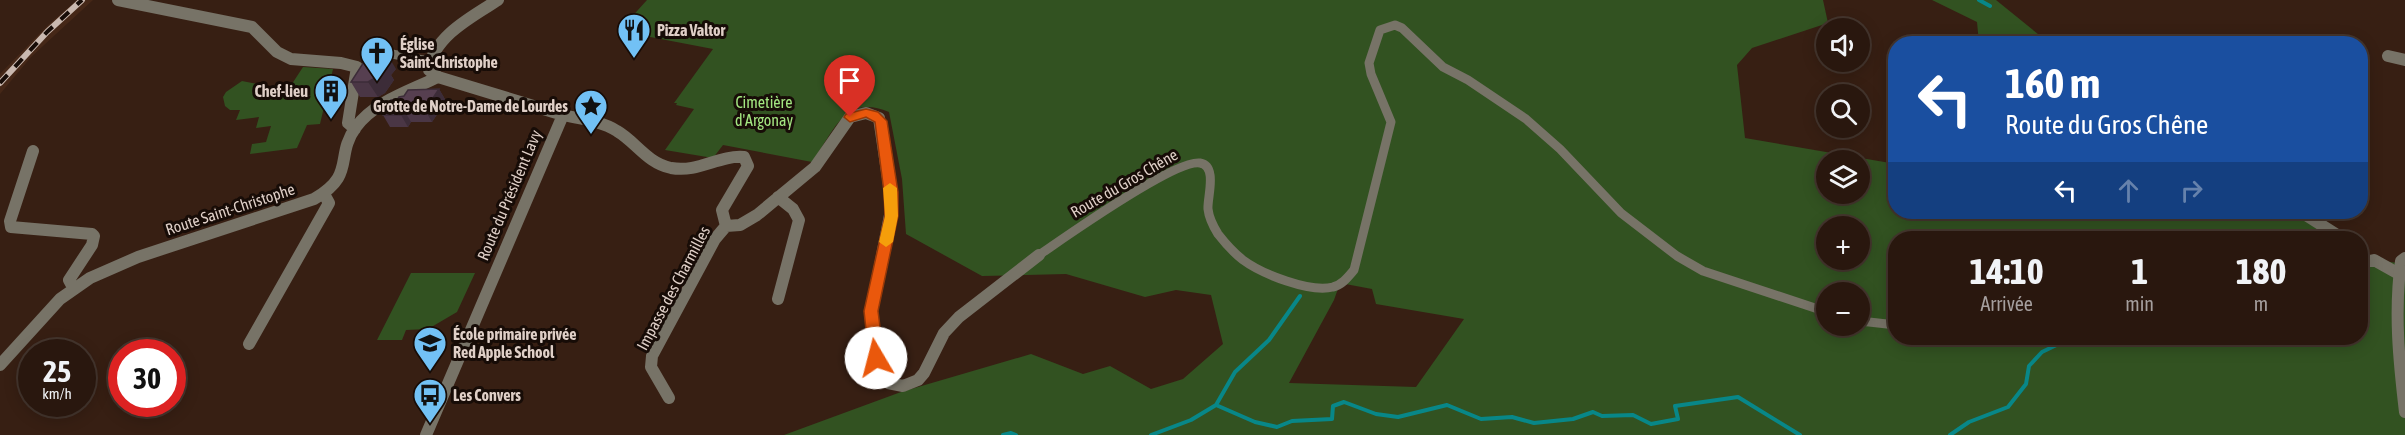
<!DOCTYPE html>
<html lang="fr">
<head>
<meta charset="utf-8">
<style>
	body { margin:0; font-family:"Asap Condensed",sans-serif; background:#35241c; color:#f1f3f6; height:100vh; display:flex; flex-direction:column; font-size:22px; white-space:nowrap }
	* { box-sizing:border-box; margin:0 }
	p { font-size:20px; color:#a59f9e }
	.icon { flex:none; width:33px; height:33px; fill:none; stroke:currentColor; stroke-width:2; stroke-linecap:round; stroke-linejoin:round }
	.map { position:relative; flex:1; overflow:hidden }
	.drawer { position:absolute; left:1888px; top:231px; width:480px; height:114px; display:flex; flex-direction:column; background:#29170e; border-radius:24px; box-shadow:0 3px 15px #0003,0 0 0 2px #45362e }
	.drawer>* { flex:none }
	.top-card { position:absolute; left:1888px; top:36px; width:480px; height:183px; border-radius:24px; box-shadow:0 3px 15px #0003,0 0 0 2px #45362e; background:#1a4fa0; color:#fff; overflow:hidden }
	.fabs { position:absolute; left:1816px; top:18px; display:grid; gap:12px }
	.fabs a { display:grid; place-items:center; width:54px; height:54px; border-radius:50%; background:#29170e; box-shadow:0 3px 15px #0003,0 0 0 2px #45362e; font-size:30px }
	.speed { position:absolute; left:18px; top:339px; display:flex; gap:12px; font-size:30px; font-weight:700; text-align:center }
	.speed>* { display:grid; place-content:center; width:78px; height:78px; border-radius:50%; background:#29170e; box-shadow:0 3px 15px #0003,0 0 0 2px #45362e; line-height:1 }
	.speed small { font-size:15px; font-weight:400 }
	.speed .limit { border:9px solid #d22; background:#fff; color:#111 }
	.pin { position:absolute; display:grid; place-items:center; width:51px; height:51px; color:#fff; margin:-62px -26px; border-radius:50% 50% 50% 0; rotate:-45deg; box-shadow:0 0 6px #0007 }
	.pin .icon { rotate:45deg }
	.me { position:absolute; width:66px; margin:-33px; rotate:352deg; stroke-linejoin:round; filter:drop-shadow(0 0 4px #0008) }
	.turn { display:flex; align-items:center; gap:21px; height:126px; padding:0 18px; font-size:27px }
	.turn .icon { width:78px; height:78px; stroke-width:2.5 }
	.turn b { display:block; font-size:42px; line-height:51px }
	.lanes { display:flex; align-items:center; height:57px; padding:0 18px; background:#0003; justify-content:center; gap:30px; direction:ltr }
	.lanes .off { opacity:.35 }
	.eta { display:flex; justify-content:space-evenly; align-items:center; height:102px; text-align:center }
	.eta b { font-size:36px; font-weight:700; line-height:42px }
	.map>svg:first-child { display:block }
	.built { fill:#452717 }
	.green { fill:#325221; fill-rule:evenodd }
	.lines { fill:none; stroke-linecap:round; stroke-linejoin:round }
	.stream { stroke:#088788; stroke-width:4 }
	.pedestrian { stroke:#777367; stroke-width:9 }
	.minor { stroke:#777367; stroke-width:12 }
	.tertiary { stroke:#777367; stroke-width:12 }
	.rail-casing { stroke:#c9b8af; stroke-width:6 }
	.rail { stroke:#170c07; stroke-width:4; stroke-dasharray:11; stroke-linecap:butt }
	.wall { fill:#4a3645 }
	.shaded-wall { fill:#3c2c38 }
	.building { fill:#563f50; stroke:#3c2c38; stroke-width:1.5 }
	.route { fill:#ea580c; stroke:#983908; stroke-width:1.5 }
	.slow { fill:#f59e0b }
	.labels { text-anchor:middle; stroke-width:6; stroke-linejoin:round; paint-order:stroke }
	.poi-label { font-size:16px; font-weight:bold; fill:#dfcfc7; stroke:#170c07; text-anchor:start }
	.park-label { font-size:16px; fill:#a3e681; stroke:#170c07 }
	.street-label { font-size:16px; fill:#dfcfc7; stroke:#170c07 }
</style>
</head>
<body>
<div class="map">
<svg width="2405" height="435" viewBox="0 0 2405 435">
	<rect width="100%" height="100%" fill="#371f13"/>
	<path class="built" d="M77 0H93L31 57 0 94V74L48 25Z"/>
	<path class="green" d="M647 0H1823L1828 23 1752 48 1737 65 1745 138 1896 164V212H2294L2337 238H1896V338H2361V254L2369 259 2405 264V435H784L901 392 1031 354 1083 374 1110 366 1151 389 1183 379 1223 344 1211 295 1176 290 1145 297 1066 274 982 276 906 234 902 179 889 112C845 93 834 131 812 162L723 145 713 158 665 150 694 109 676 105 677 103H674L713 49 619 31ZM1827 160H1860V194H1827ZM1827 226H1860V260H1827ZM1340 283 1372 289 1376 304 1464 319 1416 387 1289 383 1334 300ZM1827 292H1860V326H1827Z
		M1932 0H1996L2049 43H1979L1977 22Z
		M303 67 333 69 320 124 307 125 297 148 250 154 252 144 266 142 271 126 256 128 259 117 236 120 240 110H230L225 106 223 97 226 92 242 81 288 90Z
		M411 273H475L457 312 428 329 406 330 402 340H377Z"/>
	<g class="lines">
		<path class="stream" d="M1979 0 1990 6
			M1216 405 1235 372 1269 340 1300 296
			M1003 435 1011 433 1016 435
			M1151 435 1191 420 1216 405 1255 422 1277 427 1292 421 1332 419 1333 406 1344 402 1376 414 1398 417 1447 405 1481 419 1512 417 1534 423 1573 419 1593 412 1602 416 1633 415 1651 424 1678 419 1675 406 1738 397 1800 435
			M1950 435 1969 422 2008 407 2026 384 2029 366 2042 352 2071 338"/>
		<path class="pedestrian" d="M376 58 392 54 428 61
			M1039 255C1064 238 1175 159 1200 163 1218 166 1207 198 1208 209 1209 218 1213 226 1218 234 1225 243 1234 253 1243 260 1262 274 1310 293 1333 287 1342 285 1348 277 1354 270L1391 122 1371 74 1369 63 1380 30 1395 25 1402 28 1443 67 1468 80 1526 119 1560 149 1621 213 1677 256 1703 271 1827 312
			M1860 321 1896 325"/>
		<path class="minor" d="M118 0 252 27 277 52 291 59 341 63 357 67 348 123 355 129
			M2388 56 2405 60
			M563 115C581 119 601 121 617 131 636 142 647 163 671 168 699 173 718 155 744 157L748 166 722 210 726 226 740 225 757 215 815 167 850 117 866 113 879 118 892 205 871 311 874 345 882 378 888 383 903 386 918 380 924 373 944 333 959 317 1039 255
			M33 151 10 221 11 227 92 234 94 236 92 245 69 280 74 289
			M778 197 793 209 799 220 778 299
			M2301 212 2342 238
			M2361 263 2374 260 2399 274
			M249 344 329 203 324 194
			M0 365 60 299 90 278 138 257 314 199C357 174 334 157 356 127 375 101 410 91 438 77
			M669 398 651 367 652 356 715 239 726 226"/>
		<path class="tertiary" d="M2405 258 2401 261C2394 312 2399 361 2405 412
			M426 435 563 115 438 77 429 70C432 37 473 16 498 0"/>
		<defs>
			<path id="rail" d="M0 83 47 32 82 0"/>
		</defs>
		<use href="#rail" class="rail-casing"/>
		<use href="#rail" class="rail"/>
	</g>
	<path class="wall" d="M396 69 391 75 394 80 385 93 378 97H360L351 82Z
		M439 89 446 101 432 122H411L408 127H390L383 115 397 100 404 96Z"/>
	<path class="shaded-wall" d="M387 54 396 69 391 75 394 80 385 93 378 97 368 82 379 64Z
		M439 89 446 101 432 122 425 110Z
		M404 110 411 122 408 127 401 115Z"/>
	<path class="building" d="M369 54H387L379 64 384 65 375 78 368 82H351Z
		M439 89 425 110H404L401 115H383L391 100H397L399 97 404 96 408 90Z"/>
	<path class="route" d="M866 109 878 112 887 121 898 192V216L878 311 884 358 881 363H871L869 358 864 311 885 216 884 192 875 122 866 117 850 122 844 117 846 114Z"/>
	<path class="slow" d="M890 183 897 188 898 216 893 242 886 247 879 242 885 216 883 188Z"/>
	<defs>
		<symbol id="restaurant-pin" viewBox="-11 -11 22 30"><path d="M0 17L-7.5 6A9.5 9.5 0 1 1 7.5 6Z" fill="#72c1f5" stroke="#170c07"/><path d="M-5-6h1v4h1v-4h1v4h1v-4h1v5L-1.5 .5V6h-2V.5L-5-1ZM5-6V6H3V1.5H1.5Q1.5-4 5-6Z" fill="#111"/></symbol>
		<symbol id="church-pin" viewBox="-11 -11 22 30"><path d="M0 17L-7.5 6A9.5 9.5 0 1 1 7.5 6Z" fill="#72c1f5" stroke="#170c07"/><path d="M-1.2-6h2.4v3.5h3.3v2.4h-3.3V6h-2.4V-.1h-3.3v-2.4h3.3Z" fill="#111"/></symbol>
		<symbol id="building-pin" viewBox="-11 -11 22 30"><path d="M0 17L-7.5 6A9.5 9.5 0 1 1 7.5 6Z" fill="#72c1f5" stroke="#170c07"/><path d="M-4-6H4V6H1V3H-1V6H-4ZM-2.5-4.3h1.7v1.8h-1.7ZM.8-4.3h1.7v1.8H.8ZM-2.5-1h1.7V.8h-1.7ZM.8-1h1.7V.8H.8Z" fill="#111"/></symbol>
		<symbol id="sight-pin" viewBox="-11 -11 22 30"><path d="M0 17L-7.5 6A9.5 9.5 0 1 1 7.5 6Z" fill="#72c1f5" stroke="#170c07"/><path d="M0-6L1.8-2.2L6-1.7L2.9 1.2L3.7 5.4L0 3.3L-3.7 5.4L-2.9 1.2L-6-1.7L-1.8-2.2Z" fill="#111"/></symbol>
		<symbol id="school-pin" viewBox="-11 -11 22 30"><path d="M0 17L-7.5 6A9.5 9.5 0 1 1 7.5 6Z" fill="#72c1f5" stroke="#170c07"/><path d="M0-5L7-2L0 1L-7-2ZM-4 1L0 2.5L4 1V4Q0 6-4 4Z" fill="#111"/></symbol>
		<symbol id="bus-pin" viewBox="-11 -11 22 30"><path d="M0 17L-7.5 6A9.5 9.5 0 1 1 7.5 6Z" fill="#72c1f5" stroke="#170c07"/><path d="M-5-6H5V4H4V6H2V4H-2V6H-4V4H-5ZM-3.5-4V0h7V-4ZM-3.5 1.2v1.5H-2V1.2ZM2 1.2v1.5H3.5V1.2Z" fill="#111"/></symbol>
	</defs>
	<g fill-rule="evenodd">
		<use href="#restaurant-pin" x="615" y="11" width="38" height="52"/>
		<use href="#church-pin" x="358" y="34" width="38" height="52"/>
		<use href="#building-pin" x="312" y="72" width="38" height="52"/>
		<use href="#sight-pin" x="572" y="87" width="38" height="52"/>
		<use href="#school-pin" x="411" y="324" width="38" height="52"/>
		<use href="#bus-pin" x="411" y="376" width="38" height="52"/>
	</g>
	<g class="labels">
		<g class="poi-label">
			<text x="657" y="36">Pizza Valtor</text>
			<text x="400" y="50">Église<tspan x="400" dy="18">Saint-Christophe</tspan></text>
			<text x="308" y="97" text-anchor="end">Chef-lieu</text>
			<text x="568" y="112" text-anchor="end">Grotte de Notre-Dame de Lourdes</text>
			<text x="453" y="340">École primaire privée<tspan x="453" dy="18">Red Apple School</tspan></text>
			<text x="453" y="401">Les Convers</text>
		</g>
		<g class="park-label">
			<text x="764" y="108">Cimetière<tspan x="764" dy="18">d'Argonay</tspan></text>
		</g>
		<g class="street-label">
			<text transform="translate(1124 183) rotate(-30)" y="6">Route du Gros Chêne</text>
			<text transform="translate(509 195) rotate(-67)" y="6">Route du Président Lavy</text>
			<text transform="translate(230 209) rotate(-18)" y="6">Route Saint-Christophe</text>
			<text transform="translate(673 288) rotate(-62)" y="6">Impasse des Charmilles</text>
		</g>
	</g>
</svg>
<div class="fabs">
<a><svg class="icon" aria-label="sound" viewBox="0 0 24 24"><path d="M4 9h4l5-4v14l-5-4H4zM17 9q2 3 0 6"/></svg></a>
<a><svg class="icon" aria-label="search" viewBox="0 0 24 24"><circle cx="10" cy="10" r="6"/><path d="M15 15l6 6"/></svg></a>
<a><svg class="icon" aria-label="layers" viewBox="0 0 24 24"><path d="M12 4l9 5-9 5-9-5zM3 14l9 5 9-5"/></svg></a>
<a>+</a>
<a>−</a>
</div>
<div class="speed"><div>25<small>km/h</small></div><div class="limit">30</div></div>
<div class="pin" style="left:850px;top:117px;background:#d93025"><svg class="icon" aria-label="arrive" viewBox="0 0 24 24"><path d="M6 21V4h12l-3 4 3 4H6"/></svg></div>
<svg class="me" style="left:876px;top:358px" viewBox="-20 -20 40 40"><circle r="19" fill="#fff"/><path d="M0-13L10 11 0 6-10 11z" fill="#ea580c"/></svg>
<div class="top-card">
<div class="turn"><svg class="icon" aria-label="left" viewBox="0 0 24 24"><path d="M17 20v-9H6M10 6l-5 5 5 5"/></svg><div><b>160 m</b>Route du Gros Chêne</div></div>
<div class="lanes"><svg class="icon" aria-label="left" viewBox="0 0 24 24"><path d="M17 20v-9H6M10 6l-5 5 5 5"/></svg><svg class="icon off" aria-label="ahead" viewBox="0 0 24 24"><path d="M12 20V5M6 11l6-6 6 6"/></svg><svg class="icon off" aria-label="right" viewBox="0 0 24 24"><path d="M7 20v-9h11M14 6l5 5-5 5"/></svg></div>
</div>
<section class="drawer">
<div class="eta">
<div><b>14:10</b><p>Arrivée</p></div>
<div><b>1</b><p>min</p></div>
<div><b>180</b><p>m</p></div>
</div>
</section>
</div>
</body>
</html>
